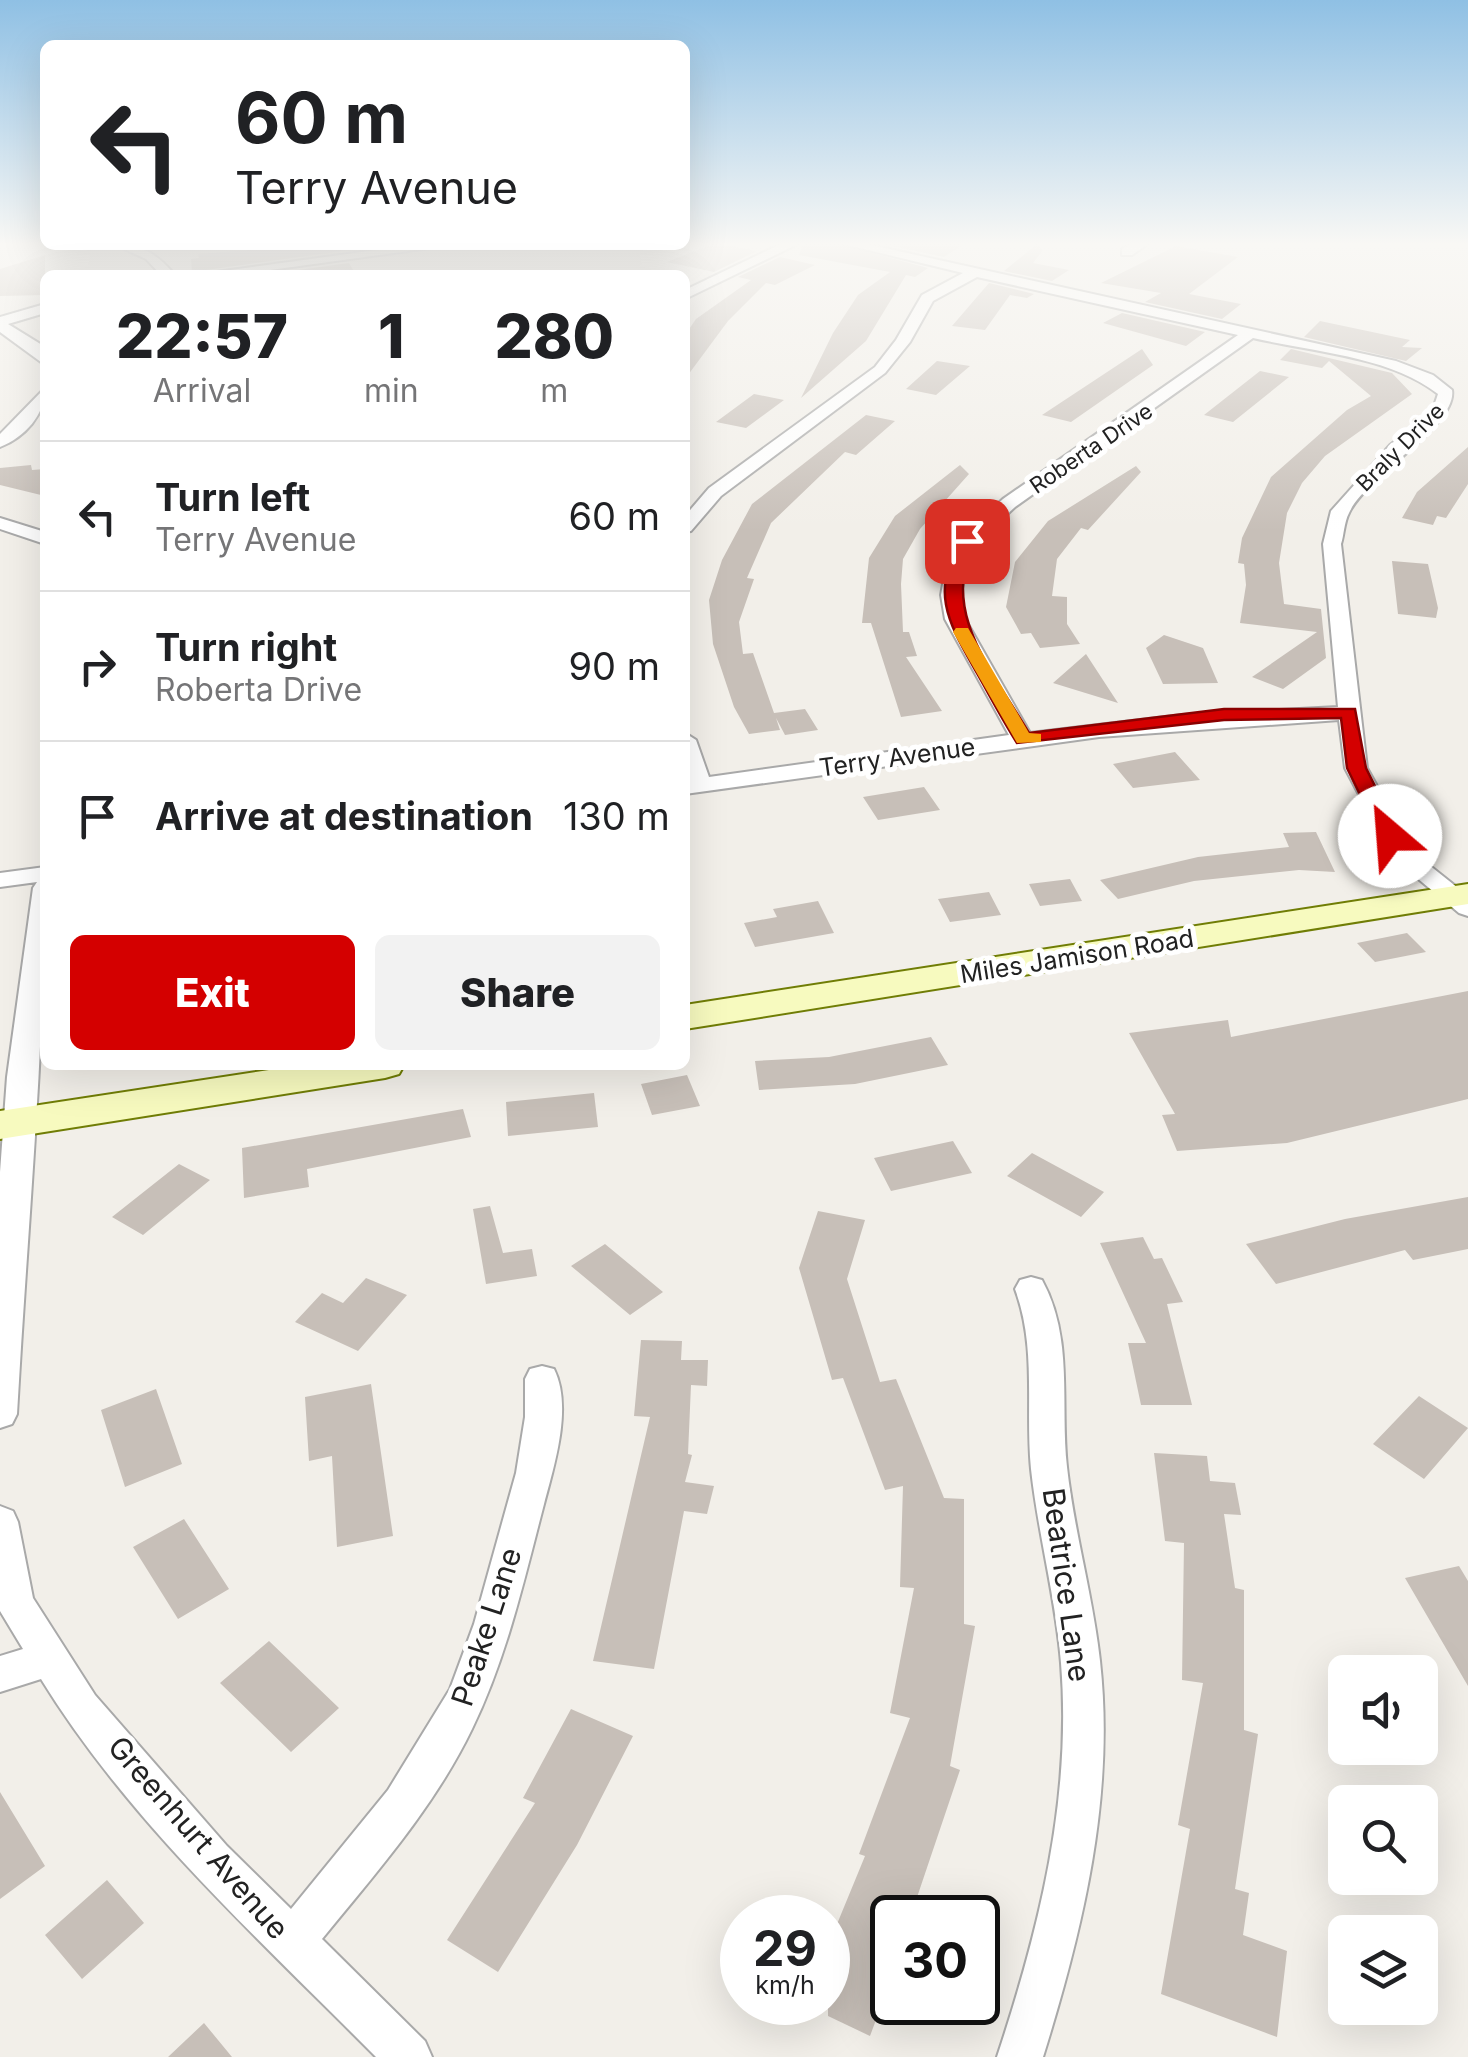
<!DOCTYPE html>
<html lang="en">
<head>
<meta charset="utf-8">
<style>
	body { margin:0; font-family:Inter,sans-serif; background:#f2f2f2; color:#202124; height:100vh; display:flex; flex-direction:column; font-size:38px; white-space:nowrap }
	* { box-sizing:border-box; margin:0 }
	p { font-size:32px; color:#757577 }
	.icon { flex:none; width:55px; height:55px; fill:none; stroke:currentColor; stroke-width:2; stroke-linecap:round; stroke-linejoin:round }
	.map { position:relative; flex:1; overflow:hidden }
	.panel { position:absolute; left:40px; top:270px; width:650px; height:800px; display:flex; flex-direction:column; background:#fff; border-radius:15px; box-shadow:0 10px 40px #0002 }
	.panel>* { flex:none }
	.guide { position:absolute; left:40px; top:40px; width:650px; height:210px; border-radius:15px; box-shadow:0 10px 40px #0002; background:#fff; color:#202124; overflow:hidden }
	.buttons { position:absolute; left:1328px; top:1655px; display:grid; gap:20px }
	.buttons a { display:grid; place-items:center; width:110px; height:110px; border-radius:15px; background:#fff; box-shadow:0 10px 40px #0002; font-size:50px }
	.speed { position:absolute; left:720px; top:1895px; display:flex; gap:20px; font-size:50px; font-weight:700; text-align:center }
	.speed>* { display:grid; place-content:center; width:130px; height:130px; border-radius:50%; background:#fff; box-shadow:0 10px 40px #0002; line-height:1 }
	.speed small { font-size:25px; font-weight:400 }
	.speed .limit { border:5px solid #111; border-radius:15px; background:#fff; color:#111 }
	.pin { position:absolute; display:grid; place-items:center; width:85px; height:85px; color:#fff; margin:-42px; border-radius:20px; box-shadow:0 5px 15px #0006 }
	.me { position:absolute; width:110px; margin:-55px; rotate:333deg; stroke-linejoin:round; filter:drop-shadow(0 0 8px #0008) }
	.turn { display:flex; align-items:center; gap:35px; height:210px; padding:0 30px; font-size:45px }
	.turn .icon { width:130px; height:130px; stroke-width:2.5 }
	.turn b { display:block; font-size:70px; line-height:85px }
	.eta { display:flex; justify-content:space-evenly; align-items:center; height:170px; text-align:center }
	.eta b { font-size:60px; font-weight:800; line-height:70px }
	.button { display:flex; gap:20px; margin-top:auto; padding:20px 30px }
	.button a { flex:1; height:115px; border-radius:15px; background:#d40000; color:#fff; font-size:40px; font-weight:800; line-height:115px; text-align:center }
	.button a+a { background:#f2f2f2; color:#202124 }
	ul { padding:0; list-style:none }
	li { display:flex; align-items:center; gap:30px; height:150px; padding:0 30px; border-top:2px solid #e0e0e0 }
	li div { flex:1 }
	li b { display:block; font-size:38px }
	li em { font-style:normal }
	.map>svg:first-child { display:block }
	.building { fill:#c7bfb8 }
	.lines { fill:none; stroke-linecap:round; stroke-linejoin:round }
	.street-casing { stroke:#a9a9a9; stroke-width:4 }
	.secondary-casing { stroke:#707d05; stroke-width:4 }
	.street { fill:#fff; fill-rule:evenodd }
	.secondary { fill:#f7fabf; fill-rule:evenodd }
	.route { fill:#d40000; stroke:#8a0000; stroke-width:2.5 }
	.slow { fill:#f59e0b }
	.labels { text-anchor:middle; stroke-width:10; stroke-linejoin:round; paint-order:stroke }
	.far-street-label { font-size:22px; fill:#222; stroke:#fff }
	.street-label { font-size:25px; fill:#222; stroke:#fff }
	.near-street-label { font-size:30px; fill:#222; stroke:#fff }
</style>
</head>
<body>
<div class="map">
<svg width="1468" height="2057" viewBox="0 0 1468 2057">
	<rect width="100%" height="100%" fill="#f2efe9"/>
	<path class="building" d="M715 243 757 251 714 272 667 262Z
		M803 243H835L928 268 915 277 906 275 866 341 801 398 833 333 858 295 890 272 799 255Z
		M878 243H965L944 257Z
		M1037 244 1043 250 1033 263 1069 270 1052 281 1004 271Z
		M312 245H338L342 251 192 272 191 259 199 258 198 254Z
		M1176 246 1238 257 1189 294 1241 304 1222 319 1145 302 1161 293 1101 283Z
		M45 255V295L0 296V269Z
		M780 257 815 265 775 285 766 283 728 321 685 379V335L696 319 751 280 738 277Z
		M349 263 356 275H262Z
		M989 283 1034 294 1027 298 1010 295 985 330 952 326Z
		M1122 313 1205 332 1186 346 1103 323Z
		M1320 321 1410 340 1402 347 1422 348 1406 361 1304 337Z
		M1142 349 1153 365 1071 422 1042 415Z
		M1291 349 1392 373 1412 394 1325 456 1302 483 1287 513 1279 563 1284 604 1321 609 1326 658 1283 689 1252 677 1317 632 1240 623 1246 585 1244 564 1238 563 1242 538 1271 477 1347 410 1371 396 1329 361 1322 368 1280 360Z
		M937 361 970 366 936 395 906 389Z
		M1260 371 1289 377 1233 422 1204 415Z
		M754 394 784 400 746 428 716 422Z
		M866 415 895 421 856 455 845 452 771 523 747 578 754 579 739 622 743 654 753 653 774 713 805 709 818 730 785 735 776 718 780 730 749 734 734 707 713 644 709 600 722 560 752 504Z
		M1468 447V484L1446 518 1437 516 1433 525 1402 518 1417 492Z
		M31 465 32 470 45 469V496L0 485V468Z
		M960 465 969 474 920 529 903 559 901 584 903 632H909L917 656 906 657 942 711 901 717 871 623H862L869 558 895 516Z
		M1136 466 1141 472 1088 530 1081 528 1057 559 1052 596 1067 597V624L1080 644 1040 648 1031 633 1021 634 1006 607 1015 562 1048 521Z
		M1392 561 1428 564 1438 608 1436 618 1398 614Z
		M1164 635 1203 648 1218 683 1163 684 1146 648Z
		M1086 654 1118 703 1053 683Z
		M1175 752 1200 780 1133 788 1113 764Z
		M924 787 940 810 878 820 863 797Z
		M1316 832 1335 872 1299 870 1194 881 1118 899 1100 880 1198 857 1289 847 1283 833Z
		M1070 879 1082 901 1040 906 1029 884Z
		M989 892 1001 915 950 922 938 899Z
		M818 901 834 933 755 947 744 923 777 917 773 909Z
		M1407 933 1426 952 1375 962 1357 943Z
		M1468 991V1099L1287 1143 1177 1151 1162 1115 1175 1114 1129 1033 1228 1020 1231 1037Z
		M931 1037 948 1065 855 1084 759 1090 755 1061 829 1057Z
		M687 1075 700 1106 652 1115 641 1084Z
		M594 1093 598 1127 508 1136 506 1102Z
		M463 1109 471 1137 307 1169 309 1187 244 1198 242 1148Z
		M953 1141 972 1173 891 1191 874 1158Z
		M1032 1153 1104 1192 1081 1217 1007 1176Z
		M179 1164 210 1180 143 1235 112 1217Z
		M1468 1197V1249L1413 1260 1405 1250 1276 1284 1246 1244 1345 1219Z
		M490 1206 503 1253 532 1249 537 1276 486 1284 473 1209Z
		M818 1211 865 1220 847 1279 880 1382 896 1379 944 1498 964 1499V1624L975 1626 950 1766 960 1770 910 1918H892V1977L870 2036 828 2016V1946L865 1856 859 1854 910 1718 890 1713 914 1588 900 1587 903 1486 885 1490 843 1378 832 1380 799 1268Z
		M1143 1237 1154 1259 1162 1258 1183 1302 1167 1304 1192 1405H1141L1128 1343H1146L1100 1243Z
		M605 1244 663 1292 630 1315 571 1266Z
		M366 1278 407 1295 358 1351 295 1322 322 1293 343 1303Z
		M641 1340 682 1341 681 1360H708L707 1386 691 1385 688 1454 692 1455 685 1482 714 1486 707 1514 684 1511 654 1669 593 1661 650 1417 634 1416Z
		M371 1384 393 1536 337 1547 332 1456 309 1461 305 1397Z
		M156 1389 182 1464 125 1487 101 1410Z
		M1419 1396 1468 1428 1424 1479 1373 1444Z
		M1154 1453 1207 1456 1210 1481 1235 1483 1241 1515 1224 1514 1235 1588 1244 1590V1730L1258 1734 1235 1889 1249 1893 1243 1935 1287 1951 1277 2037 1161 1994 1190 1829 1178 1825 1203 1683 1182 1680 1184 1543 1165 1541Z
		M184 1519 229 1589 178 1619 133 1547Z
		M1459 1566 1468 1581V1686L1405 1578Z
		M269 1641 339 1708 291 1752 220 1683Z
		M571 1709 633 1736 577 1845 498 1972 447 1940 535 1803 523 1798Z
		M0 1792 45 1866 0 1899Z
		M107 1880 144 1923 82 1979 45 1935Z
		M204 2023 232 2057H168Z"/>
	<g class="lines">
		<defs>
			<path id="street" d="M783 243H800L685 299V290Z
				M839 243H862L1396 361 1433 375 1452 390C1458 425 1366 476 1349 513 1344 522 1344 535 1341 544L1367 768 1414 853 1468 896V916L1459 913 1392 857 1345 768 1339 720 1099 737 685 794V733L696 740 709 777 1009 735 945 619 941 595 947 562 958 541 1003 499 1238 335 977 277 933 301 910 342 885 373 721 496 691 531 685 532V516L709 488 875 367 896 340 922 295 963 273ZM1253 338C1312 352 1390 356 1438 394L1432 412 1390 445 1331 511 1323 544 1338 707 1182 715 1030 733 965 619 961 595 965 562 975 544 1015 507Z
				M1133 243H1149L1132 255H1122V249Z
				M115 245C143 245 157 254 175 275H161L146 259Z
				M413 245H452L234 275H194Z
				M45 304V313L8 324 42 345 45 365 0 332V317Z
				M45 388C45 415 25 437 0 447V434Z
				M0 518 45 532V544L0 529Z
				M45 867C45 1049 27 1232 17 1414L12 1424 0 1428V1172L7 1077 33 888 37 882 0 887V873Z
				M1031 1277 1042 1280C1074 1338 1060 1404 1067 1467 1074 1532 1093 1596 1100 1661 1115 1796 1083 1929 1043 2057H997C1039 1930 1072 1799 1061 1663 1056 1598 1038 1534 1031 1469 1025 1408 1037 1348 1015 1289L1020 1280Z
				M542 1366 554 1369C573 1407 554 1466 544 1504 524 1580 507 1657 472 1729 435 1806 376 1873 322 1939L425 2041 432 2057H376C259 1939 129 1822 41 1679L0 1692V1656L23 1649 0 1611V1506L13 1511 18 1522 33 1598 95 1695 227 1846 291 1909 388 1790 450 1689 474 1624 516 1473 525 1417V1379L530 1369Z"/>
			<path id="secondary" d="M1468 884V904L685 1029V1005Z
				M302 1065H404L399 1074 385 1078 0 1139V1111Z"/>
		</defs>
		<use href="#street" class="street-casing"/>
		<use href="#secondary" class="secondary-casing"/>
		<use href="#street" class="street"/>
		<use href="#secondary" class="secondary"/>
	</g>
	<linearGradient id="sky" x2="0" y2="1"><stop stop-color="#8fc0e4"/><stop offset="0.46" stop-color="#f9f8f5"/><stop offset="1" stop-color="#f9f8f5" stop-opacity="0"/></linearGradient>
	<rect width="1468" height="531" fill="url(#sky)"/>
	<path class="route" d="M962 538 975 541C938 611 994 673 1029 733L1224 709H1355L1366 768 1400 836 1390 841 1380 836 1347 768 1341 718 1224 720 1017 743C1003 721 991 698 978 675 950 625 928 593 962 538Z"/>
	<path class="slow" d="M956 628H968L1029 733 1041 734V742L1017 743 953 632Z"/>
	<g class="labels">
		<g class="far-street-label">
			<text transform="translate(1400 447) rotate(-45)" y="8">Braly Drive</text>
			<text transform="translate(1091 448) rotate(-34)" y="8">Roberta Drive</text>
		</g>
		<g class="street-label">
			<text transform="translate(897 757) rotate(-8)" y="9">Terry Avenue</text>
			<text transform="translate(1077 956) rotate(-9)" y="9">Miles Jamison Road</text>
		</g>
		<g class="near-street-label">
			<text transform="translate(1066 1585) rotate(82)" y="10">Beatrice Lane</text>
			<text transform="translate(487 1627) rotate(-72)" y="10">Peake Lane</text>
			<text transform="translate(198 1838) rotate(49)" y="10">Greenhurt Avenue</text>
		</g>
	</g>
</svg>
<div class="buttons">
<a><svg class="icon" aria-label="sound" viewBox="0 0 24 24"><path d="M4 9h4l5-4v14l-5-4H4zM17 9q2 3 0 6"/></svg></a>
<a><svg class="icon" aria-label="search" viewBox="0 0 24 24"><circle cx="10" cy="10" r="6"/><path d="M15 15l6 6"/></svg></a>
<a><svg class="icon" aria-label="layers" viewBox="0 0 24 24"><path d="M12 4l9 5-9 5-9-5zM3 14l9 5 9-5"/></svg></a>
</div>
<div class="speed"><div>29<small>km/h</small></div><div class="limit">30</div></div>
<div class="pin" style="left:967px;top:541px;background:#d93025"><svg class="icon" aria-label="arrive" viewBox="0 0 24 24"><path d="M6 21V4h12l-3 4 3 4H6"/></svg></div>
<svg class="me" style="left:1390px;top:836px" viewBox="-20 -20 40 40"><circle r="19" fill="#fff"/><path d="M0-13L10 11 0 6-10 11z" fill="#d40000"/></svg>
<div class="guide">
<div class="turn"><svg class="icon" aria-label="left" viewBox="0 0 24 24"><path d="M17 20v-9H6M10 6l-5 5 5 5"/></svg><div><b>60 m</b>Terry Avenue</div></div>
</div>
<section class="panel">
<div class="eta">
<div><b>22:57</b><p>Arrival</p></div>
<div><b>1</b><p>min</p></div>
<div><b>280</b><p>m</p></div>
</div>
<ul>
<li><svg class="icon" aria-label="left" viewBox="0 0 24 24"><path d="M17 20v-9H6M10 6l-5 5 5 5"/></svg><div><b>Turn left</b><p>Terry Avenue</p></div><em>60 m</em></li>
<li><svg class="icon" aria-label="right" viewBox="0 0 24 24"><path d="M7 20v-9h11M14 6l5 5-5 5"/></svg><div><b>Turn right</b><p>Roberta Drive</p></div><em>90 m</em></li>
<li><svg class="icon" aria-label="arrive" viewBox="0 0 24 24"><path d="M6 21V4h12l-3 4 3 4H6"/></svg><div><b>Arrive at destination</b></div><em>130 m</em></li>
</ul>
<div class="button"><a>Exit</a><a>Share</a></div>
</section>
</div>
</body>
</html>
